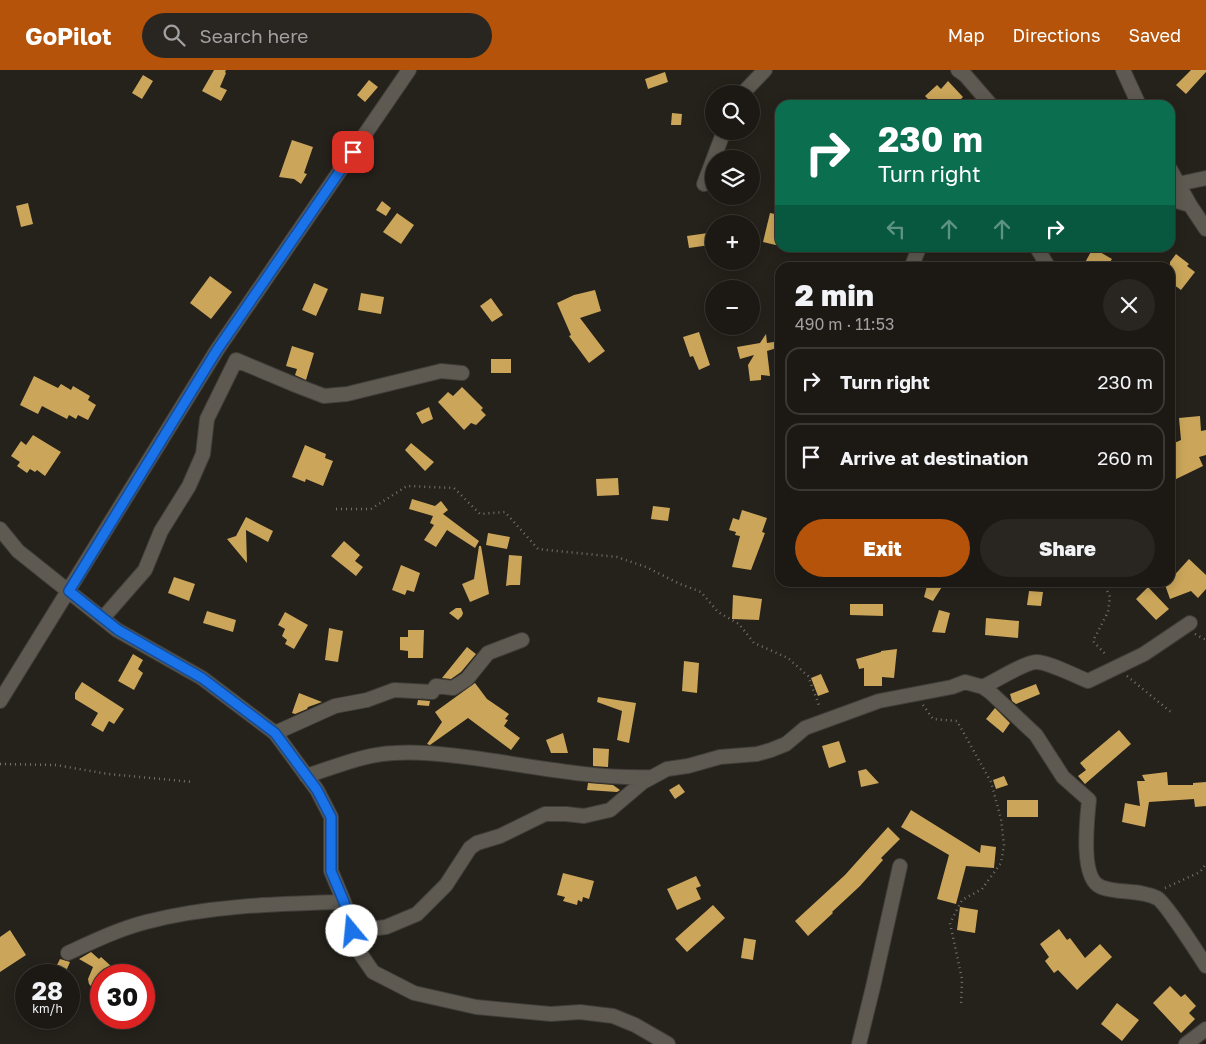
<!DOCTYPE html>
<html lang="en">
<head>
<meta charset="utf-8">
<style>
	body { margin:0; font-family:"Golos Text",sans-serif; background:#292622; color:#f1f3f6; height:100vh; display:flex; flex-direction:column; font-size:19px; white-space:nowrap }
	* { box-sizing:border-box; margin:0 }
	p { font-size:16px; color:#a0a0a0 }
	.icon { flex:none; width:28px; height:28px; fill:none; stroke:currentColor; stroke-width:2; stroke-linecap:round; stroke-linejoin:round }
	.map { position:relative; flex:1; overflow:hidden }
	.panel { position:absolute; left:775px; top:192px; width:400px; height:325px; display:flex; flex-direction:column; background:#1c1914; border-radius:15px; box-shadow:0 2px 12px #0003,0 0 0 1px #3a3834 }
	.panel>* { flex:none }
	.banner { position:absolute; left:775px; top:30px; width:400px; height:152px; border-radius:15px; box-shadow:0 2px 12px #0003,0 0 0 1px #3a3834; background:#0b6e4f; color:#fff; overflow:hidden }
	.fabs { position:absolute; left:705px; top:15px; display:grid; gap:10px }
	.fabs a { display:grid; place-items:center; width:55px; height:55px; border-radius:50%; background:#1c1914; box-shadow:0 2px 12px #0003,0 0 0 1px #3a3834; font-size:25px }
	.speed { position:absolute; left:15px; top:894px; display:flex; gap:10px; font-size:25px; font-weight:700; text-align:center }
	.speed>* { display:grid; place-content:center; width:65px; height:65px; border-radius:50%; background:#1c1914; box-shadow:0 2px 12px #0003,0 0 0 1px #3a3834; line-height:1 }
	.speed small { font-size:12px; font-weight:400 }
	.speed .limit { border:8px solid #d22; background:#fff; color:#111 }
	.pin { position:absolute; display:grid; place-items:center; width:42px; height:42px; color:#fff; margin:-21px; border-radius:10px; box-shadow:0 2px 8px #0006 }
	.me { position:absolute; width:55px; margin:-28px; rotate:343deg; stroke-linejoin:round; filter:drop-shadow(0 0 4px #0008) }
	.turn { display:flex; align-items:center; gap:18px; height:105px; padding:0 20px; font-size:22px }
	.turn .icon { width:65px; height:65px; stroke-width:2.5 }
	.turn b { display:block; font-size:35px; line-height:42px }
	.lanes { display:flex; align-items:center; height:48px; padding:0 20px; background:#0003; justify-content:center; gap:25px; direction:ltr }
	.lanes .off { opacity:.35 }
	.round { display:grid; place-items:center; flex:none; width:52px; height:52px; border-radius:26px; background:#292622 }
	.headline { display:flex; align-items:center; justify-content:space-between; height:85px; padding:0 20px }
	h1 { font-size:30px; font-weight:800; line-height:38px }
	.action { display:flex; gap:10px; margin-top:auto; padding:10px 20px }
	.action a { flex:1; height:58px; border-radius:30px; background:#b45309; color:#fff; font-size:20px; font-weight:800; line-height:58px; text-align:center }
	.action a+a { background:#292622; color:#f1f3f6 }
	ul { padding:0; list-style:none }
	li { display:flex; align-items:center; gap:15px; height:68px; margin:0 10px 8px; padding:0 10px; border:2px solid #3a3834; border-radius:15px }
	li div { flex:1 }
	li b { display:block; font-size:19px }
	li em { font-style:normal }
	header { display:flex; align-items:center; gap:30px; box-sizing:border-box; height:70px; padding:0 25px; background:#b45309; color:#fff }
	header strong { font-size:24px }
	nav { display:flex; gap:28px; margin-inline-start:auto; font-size:18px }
	.search { width:350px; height:45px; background:#292622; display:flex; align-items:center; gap:12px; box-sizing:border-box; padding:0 18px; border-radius:28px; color:#a0a0a0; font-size:19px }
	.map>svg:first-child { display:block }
	.building { fill:#cba65a }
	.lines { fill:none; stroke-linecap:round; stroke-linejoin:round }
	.minor-casing { stroke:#413e39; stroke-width:16 }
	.path { stroke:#76736d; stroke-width:2.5; stroke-dasharray:1 4; stroke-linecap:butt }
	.minor { stroke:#5e5a52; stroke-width:14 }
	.route-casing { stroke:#114b97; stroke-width:12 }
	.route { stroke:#1a73e8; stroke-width:9 }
</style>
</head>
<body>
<header>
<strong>GoPilot</strong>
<div class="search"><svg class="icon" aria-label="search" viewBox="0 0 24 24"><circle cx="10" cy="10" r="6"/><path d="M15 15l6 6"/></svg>Search here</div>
<nav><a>Map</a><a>Directions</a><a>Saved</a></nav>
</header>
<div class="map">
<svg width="1206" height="974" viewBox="0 0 1206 974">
	<rect width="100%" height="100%" fill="#25211b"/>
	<path class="building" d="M214 0H226L225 2 226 3 220 17 227 20 221 31 202 21Z
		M1191 0H1206V2L1186 24 1176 15Z
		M665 2 668 12 648 19 645 9Z
		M143 5 153 11 142 29 132 23Z
		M369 10 378 17 365 32 357 25Z
		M948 11 963 27 955 35H934L925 26 937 15 941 19Z
		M672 43 682 44 681 55H671Z
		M292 70 313 77 304 103 307 104 301 114 294 109 279 107Z
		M382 131 391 138 386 146 376 140Z
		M28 133 33 154 21 157 16 136Z
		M397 143 414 155 401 174 383 162Z
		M770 143 780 145V176L763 172Z
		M708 163 710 175 689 178 687 166Z
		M1093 178 1112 189 1106 198H1082Z
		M1176 184 1189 194 1187 196 1195 202 1181 220 1170 212V192Z
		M210 206 232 222 211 249 190 233Z
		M314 213 328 219 316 246 302 240Z
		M595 220 601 241 580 248 605 281 589 293 569 266 571 265 557 233 574 225Z
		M361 223 384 227 381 244 358 240Z
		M491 228 503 245 492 252 480 236Z
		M699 262 710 295 699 300 693 286 690 287 683 267Z
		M766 264 767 273 780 271V277L767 281 770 306 761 305V310L750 311 748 295 754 285 740 289 737 277 760 273Z
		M292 276 314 283 306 310 295 305 297 299 286 296Z
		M491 289H511V303H491Z
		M34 306 58 318 61 314 71 320 73 316 90 326 88 330 96 335 88 350 78 345 76 349 69 345 67 349 42 336 38 344 20 335Z
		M462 317 483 338 481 340 486 345 476 355 471 353 464 360 438 332 448 322 453 326Z
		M429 337 433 349 422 354 416 343Z
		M1200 346 1201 361 1206 360V385L1199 387 1203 396 1170 412V375L1181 370 1179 348Z
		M33 365 61 382 45 406 37 400 35 402 30 399 27 403 17 396 20 392 11 386 21 371 26 375Z
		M411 373 434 392 425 401 405 380Z
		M305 375 326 384 325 388 333 391 323 416 306 409 305 412 292 407Z
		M618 408 619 425 597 426 596 409Z
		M412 429 435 436 441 431 448 440 443 444 479 471 475 478 447 460 436 477 424 470 434 455 430 453 433 446 409 439Z
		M653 436 670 438 668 451 651 449Z
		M742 440 767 448 762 462 765 463 751 500 732 497 740 466 735 465 736 462 729 460 733 448 739 450Z
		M246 447 273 461 268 472 246 460 247 493 227 469 236 466Z
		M488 463 510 467 507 479 486 475Z
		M344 471 360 485 355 491 363 497 356 506 331 486Z
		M479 476H481L489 524 470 532 462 514 474 509Z
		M509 485 522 486 520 515H510L506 516Z
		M1189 489 1206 505V519L1198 528 1191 521 1170 529 1164 512H1170V510Z
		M401 495 420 503 414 522 407 520 405 525 392 520Z
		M174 507 195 514 189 531 168 523Z
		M928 512H945L933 531 924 527Z
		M1148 517 1169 539 1156 550 1136 529Z
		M1029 521 1043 522 1041 536 1027 535Z
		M733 525 762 529 759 550 732 549Z
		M850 534H883V546L850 545Z
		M456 538H461L463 543 462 546 458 550 449 543Z
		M939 540 950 543 945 563 932 562Z
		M207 541 236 550 233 562 203 553Z
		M285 542 308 555 294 579 285 574 287 570 282 566 285 559 278 555Z
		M986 548 1019 551 1018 568 985 565Z
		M329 558 343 561 338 592 325 590Z
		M408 560H424L423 588H408V581L400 580V567H408Z
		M467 577 476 584 461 602 451 609 442 608Z
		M897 579 894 608 882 607V616H864V598L859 599 856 589 881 582V581Z
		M133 584 143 590 138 599 143 603 134 620 118 611Z
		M684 591 699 593 697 623 682 621Z
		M821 604 829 622 818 626 811 608Z
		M82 612 124 639 114 654 109 651 103 662 91 655 98 643 75 629V623Z
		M475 613 487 629 509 644 505 649 508 650 504 656 520 668 511 680 468 648 430 675 427 674 442 652 435 642Z
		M1036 614 1040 624 1016 634 1012 631 1010 624Z
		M299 623 322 632 308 637 307 639 295 644 292 643Z
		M598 627 636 633 629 673 617 670 622 641 597 632Z
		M418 630 430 631 429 636 417 635Z
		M995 638 1010 653 1003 663 986 649Z
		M1119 660 1131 674 1085 714 1078 706 1086 700 1080 693Z
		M563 663 568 683H551L546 670Z
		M839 671 846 692 829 698 822 676Z
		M593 678 609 679 608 697 593 696Z
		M866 699 879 713 861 717 858 701Z
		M1167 702 1168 715H1193V713L1206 712V736L1195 737 1194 729 1149 732 1145 757 1122 752 1125 733 1140 736 1137 711H1145L1142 705Z
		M1004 706 1008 715 996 719 993 710Z
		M588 713 613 715 620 720 617 722 587 720Z
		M679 714 685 722 675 729 669 720Z
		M1007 730H1038V747H1007Z
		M911 740 980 783 981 775 996 777 994 798 966 796 956 834 937 829 949 785 901 757Z
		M888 757 900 769 881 788 883 790 860 816 832 842 833 843 808 866 795 851 845 805Z
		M563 803 594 811 589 829 583 827 582 832 578 830 577 835 563 831 565 827 557 825Z
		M696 806 701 816 696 818 701 829 677 840 667 819Z
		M713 835 725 848 687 882 675 869Z
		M960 837 978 840 975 863 957 860Z
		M1059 859 1067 870 1070 868 1085 888 1100 874 1112 887 1077 920 1058 900 1054 903 1045 891 1049 887 1040 874Z
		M10 860 26 885 0 902V867Z
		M744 868 756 870 753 890 741 888Z
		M91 882 99 889 101 887 121 905H101V917H92L89 914 88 909 93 897 79 889Z
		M60 889 70 892 67 899H61L57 895Z
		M1170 916 1181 927 1185 924 1196 936 1189 943 1195 949 1181 963 1153 933Z
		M1117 933 1139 950 1122 971 1101 954Z"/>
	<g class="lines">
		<defs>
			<path id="minor" d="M958 0 965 5 991 35
				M1123 0 1139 35
				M742 24 765 0
				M1170 99 1190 135 1206 159
				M704 114 724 61
				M1178 114 1206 108
				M1170 129 1190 135
				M1037 178 1049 198
				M911 198 919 178
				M0 459 18 481 117 560 202 608 275 663 317 720 331 747V801L344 832 360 883 373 902 414 923 476 937 551 944 580 942 613 946 635 955 668 974
				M103 548 145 500 161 461 189 416 203 384 207 349 236 290 298 316 324 326 347 324 441 301 462 303
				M983 617C993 612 1026 592 1036 592 1049 592 1075 606 1088 611L1144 584 1190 553
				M0 631 217 280 409 0
				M275 663 335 636 367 630 394 620 432 622 436 616 453 618 467 609 488 583 522 570
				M306 706C335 697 364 684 394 683 421 681 448 685 474 688 532 696 592 709 651 707
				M352 861 386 857 417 844 446 815 470 778 477 773 500 766 545 744H566L584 746 610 740 643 712 667 699 688 696 720 687 757 684 771 680 786 674 805 658 879 631 952 617 965 612 983 617 990 622 1036 665 1063 707 1089 730C1087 749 1080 809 1101 817 1119 824 1139 819 1157 828 1165 832 1199 885 1206 896
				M68 883C94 871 119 859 146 852 211 835 278 834 344 832
				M859 974 873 917 900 796
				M1186 974 1206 959"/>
		</defs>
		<use href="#minor" class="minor-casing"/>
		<path class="path" d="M336 439H371L407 416 454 418 480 444 505 442 538 479 617 487 646 497 680 514 701 522 718 542 739 554 754 573 788 588 808 606 820 638
			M1103 512 1110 527 1108 542 1093 571 1107 586
			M1195 564 1206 570
			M1127 606 1172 643
			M923 635 933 649 957 651 991 712 1001 749 1004 775 1001 793 982 819 962 830 950 853 962 909 961 936
			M0 694 56 695 108 704 193 712
			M1165 818 1200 802 1206 794"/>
		<use href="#minor" class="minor"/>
	</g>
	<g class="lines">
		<defs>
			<path id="route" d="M352 861 344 832 331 801V747L317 720 275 663 202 608 118 560 69 521 217 280 353 82"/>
		</defs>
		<use href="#route" class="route-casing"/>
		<use href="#route" class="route"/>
	</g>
</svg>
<div class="fabs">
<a><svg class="icon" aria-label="search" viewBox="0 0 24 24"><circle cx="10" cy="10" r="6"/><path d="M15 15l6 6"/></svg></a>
<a><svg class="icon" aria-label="layers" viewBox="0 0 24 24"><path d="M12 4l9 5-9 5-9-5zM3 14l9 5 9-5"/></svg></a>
<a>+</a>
<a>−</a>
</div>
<div class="speed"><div>28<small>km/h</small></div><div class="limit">30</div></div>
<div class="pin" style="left:353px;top:82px;background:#d93025"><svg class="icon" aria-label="arrive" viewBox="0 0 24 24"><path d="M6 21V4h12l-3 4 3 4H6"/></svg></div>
<svg class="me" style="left:352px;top:861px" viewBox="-20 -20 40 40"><circle r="19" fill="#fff"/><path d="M0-13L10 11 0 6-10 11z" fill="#1a73e8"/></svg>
<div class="banner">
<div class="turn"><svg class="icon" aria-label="right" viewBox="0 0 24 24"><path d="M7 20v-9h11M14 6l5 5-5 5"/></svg><div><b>230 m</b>Turn right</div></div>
<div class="lanes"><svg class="icon off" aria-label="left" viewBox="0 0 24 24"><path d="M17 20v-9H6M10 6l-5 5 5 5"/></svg><svg class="icon off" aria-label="ahead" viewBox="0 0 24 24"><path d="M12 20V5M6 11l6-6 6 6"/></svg><svg class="icon off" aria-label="ahead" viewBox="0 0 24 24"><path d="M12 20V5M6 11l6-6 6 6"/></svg><svg class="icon" aria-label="right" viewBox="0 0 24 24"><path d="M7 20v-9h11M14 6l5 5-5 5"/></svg></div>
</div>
<section class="panel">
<div class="headline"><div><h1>2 min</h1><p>490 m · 11:53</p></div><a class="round"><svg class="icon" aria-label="close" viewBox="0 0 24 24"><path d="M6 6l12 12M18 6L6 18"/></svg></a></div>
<ul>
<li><svg class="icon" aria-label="right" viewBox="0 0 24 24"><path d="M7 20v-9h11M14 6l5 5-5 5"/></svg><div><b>Turn right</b></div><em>230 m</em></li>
<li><svg class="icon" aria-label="arrive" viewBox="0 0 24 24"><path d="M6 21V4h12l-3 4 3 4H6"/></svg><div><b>Arrive at destination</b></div><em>260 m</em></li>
</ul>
<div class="action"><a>Exit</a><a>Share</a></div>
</section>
</div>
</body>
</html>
